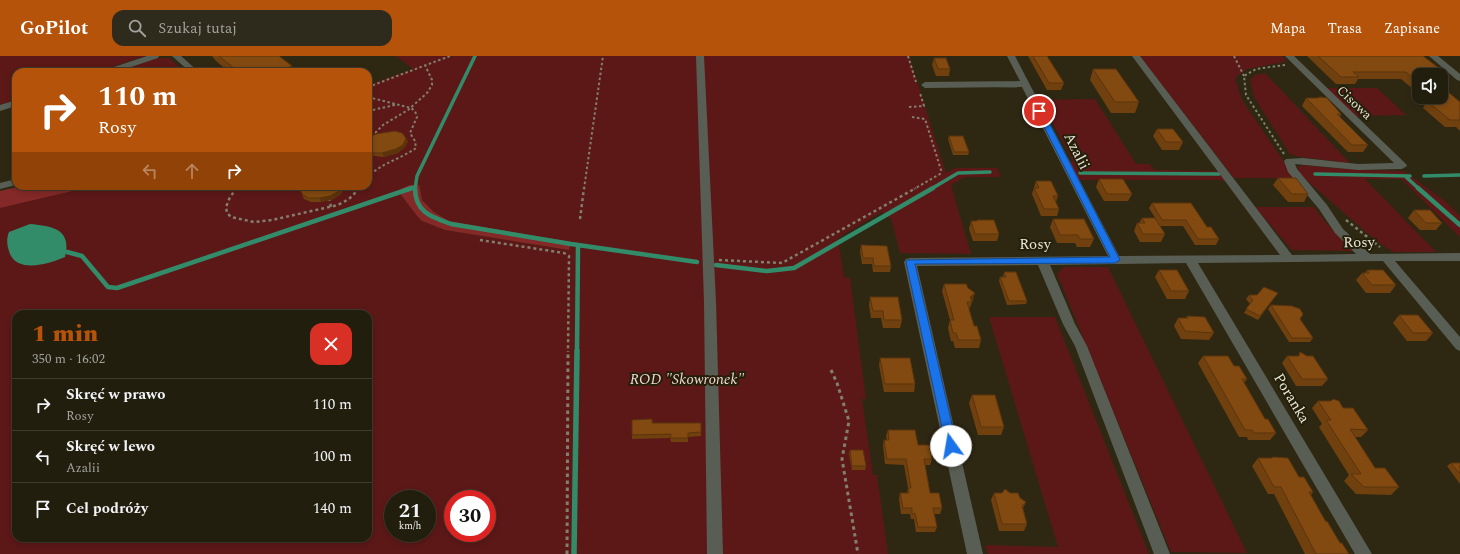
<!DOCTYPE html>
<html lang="pl">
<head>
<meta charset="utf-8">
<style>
	body { margin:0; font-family:Spectral,serif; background:#2e2b1c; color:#f1f3f6; height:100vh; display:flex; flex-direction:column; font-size:15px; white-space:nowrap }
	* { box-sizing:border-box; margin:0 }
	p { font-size:13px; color:#a2a29e }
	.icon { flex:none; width:22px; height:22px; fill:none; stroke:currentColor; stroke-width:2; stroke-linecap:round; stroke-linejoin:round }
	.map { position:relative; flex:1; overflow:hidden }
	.drawer { position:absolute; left:12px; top:254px; width:360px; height:232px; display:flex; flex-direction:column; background:#221e0e; border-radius:12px; box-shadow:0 2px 6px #0003,0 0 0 1px #3f3c2e }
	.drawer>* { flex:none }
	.hud { position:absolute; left:12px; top:12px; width:360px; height:122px; border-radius:12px; box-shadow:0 2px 6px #0003,0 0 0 1px #3f3c2e; background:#b45309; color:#fff; overflow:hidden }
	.controls { position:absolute; left:1412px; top:12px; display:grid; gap:8px }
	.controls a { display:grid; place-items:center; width:36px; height:36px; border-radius:8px; background:#221e0e; box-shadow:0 2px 6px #0003,0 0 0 1px #3f3c2e; font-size:20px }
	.speed { position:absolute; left:384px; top:434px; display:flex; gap:8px; font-size:20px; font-weight:700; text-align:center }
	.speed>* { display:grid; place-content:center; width:52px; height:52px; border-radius:50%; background:#221e0e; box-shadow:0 2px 6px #0003,0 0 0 1px #3f3c2e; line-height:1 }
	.speed small { font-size:10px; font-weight:400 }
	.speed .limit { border:6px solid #d22; background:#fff; color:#111 }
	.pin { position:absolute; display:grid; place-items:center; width:34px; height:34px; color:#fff; margin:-17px; border:2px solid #fff; border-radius:50%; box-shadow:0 1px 4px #0007 }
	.me { position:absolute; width:44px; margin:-22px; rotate:347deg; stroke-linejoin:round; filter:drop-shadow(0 0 3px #0008) }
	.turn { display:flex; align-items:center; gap:14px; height:84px; padding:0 20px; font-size:18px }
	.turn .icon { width:52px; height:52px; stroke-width:2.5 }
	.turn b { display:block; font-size:28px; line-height:34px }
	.lanes { display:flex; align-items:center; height:38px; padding:0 20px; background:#0003; justify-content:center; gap:20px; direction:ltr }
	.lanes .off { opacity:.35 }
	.round { display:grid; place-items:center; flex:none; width:42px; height:42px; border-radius:12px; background:#2e2b1c }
	.headline { display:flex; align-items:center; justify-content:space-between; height:68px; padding:0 20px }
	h1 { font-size:24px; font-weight:800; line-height:30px; color:#b45309 }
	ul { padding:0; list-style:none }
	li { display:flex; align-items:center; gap:12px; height:52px; padding:0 20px; border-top:1px solid #3f3c2e }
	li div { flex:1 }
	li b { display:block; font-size:15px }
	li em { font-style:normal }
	header { display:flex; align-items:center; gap:24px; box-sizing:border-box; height:56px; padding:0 20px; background:#b45309; color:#fff }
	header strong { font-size:19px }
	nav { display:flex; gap:22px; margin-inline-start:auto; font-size:14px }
	.search { width:280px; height:36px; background:#2e2b1c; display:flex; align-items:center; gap:10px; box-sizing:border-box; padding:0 14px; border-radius:12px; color:#a2a29e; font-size:15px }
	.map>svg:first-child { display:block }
	.green { fill:#5c1817; fill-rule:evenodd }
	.forest { fill:#842927 }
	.water { fill:#328c6a }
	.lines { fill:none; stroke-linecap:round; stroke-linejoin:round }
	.stream-far2 { stroke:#328c6a; stroke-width:3.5 }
	.stream-far1 { stroke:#328c6a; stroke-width:4.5 }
	.stream { stroke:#328c6a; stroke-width:5.5 }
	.path-far2 { stroke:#837f6d; stroke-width:2; stroke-dasharray:2.5 2.5; stroke-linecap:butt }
	.path-far1 { stroke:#837f6d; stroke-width:2.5; stroke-dasharray:3 3; stroke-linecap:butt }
	.path { stroke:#837f6d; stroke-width:3; stroke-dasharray:3.5 3.5; stroke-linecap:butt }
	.minor { fill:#595e54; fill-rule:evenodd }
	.wall { fill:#70400f }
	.shaded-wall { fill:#5b340c }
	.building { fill:#824a11; stroke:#5b340c }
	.route { fill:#1a73e8; stroke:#114b97 }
	.labels { text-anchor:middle; stroke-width:4; stroke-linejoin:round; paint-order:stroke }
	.far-street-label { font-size:13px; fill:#e9e6d8; stroke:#241f09 }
	.street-label { font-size:15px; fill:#e9e6d8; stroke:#241f09 }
	.park-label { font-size:15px; font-style:italic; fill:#f1d6d2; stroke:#241f09 }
</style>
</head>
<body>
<header>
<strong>GoPilot</strong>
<div class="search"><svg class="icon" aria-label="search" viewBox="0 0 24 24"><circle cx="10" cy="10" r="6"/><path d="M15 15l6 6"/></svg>Szukaj tutaj</div>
<nav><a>Mapa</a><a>Trasa</a><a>Zapisane</a></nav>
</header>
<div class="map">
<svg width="1460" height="498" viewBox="0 0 1460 498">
	<rect width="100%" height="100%" fill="#2e2813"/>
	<path class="green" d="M0 0H145L97 16H16V43L0 49Z
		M396 0H909L946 117 955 112H997L1001 121H965L951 129 971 198 900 197 891 163 882 156 838 182 844 221 850 222 866 343H862L873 419H877L888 498H0V152L94 130H368V29L413 13ZM401 139 422 144 434 156 449 165 571 186V188L568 194 445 174 422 165ZM16 258H368V482H16ZM393 443H427V477H393ZM453 443H487V477H453Z
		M1140 0H1282L1286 4 1284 6 1247 13 1235 22 1242 44 1295 122H1234Z
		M159 2H169L185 16H116Z
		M1265 17 1350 107 1300 101 1290 98 1254 41 1250 24 1255 19Z
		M1327 32H1377L1406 59 1355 60Z
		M1095 43 1136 108H1149L1155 114 1218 115 1226 126 1221 124H1079L1069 106 1073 105 1040 44Z
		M1301 109 1357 114 1404 115 1445 145 1460 160V181L1401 123H1365L1436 196H1393L1375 184 1304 122 1297 112Z
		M1255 151H1314L1327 168 1353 195 1292 194Z
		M1064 211H1108L1247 497 1171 496 1057 218Z
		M989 261H1055L1149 498H988L985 489 1058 491Z"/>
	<path class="forest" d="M409 129H419L422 144 434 156 449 165 571 186 569 194 445 174 422 165 418 161 401 139V133Z
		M22 130H94L0 152V135Z"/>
	<path class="water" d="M30 168C52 170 72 173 65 201 51 207 19 218 10 198 7 190 6 184 9 176Z"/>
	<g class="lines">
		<path class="stream-far2" d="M1080 117 1219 118
			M1315 118 1410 120
			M1405 120 1419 133
			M1424 120 1460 119
			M409 133 414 131
			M415 133 417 120 475 0
			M931 133 958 117 990 116"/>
		<path class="stream-far1" d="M415 132C415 156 431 161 451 168L571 188 697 206
			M1418 132 1460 169
			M67 196 82 200 108 231 117 232 412 132
			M716 209 767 215 794 212 933 132
			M577 296 578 189"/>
		<path class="stream" d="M574 498 577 295"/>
		<path class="path-far2" d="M908 0 916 26
			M1234 0 1244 20
			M368 31 450 0
			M368 41 411 52 415 55 417 61 410 77 415 85 416 92C401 103 381 107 368 121
			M909 51 924 50 920 37
			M368 55 395 49
			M912 61 925 63 941 114 940 118 914 133
			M368 84 383 69 408 54 427 37 432 29V24L425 9
			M1284 98 1246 39 1244 20 1256 13 1285 9
			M236 133 238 130
			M359 133 362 130
			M584 133 603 0"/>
		<path class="path-far1" d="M237 132 230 141 226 151 227 157 231 161 254 166 272 164 338 149 349 143 360 132
			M329 142 331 151
			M580 163 584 132
			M1346 164 1380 191
			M480 184 564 197 569 200 568 296
			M719 204 782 207 916 132"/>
		<path class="path" d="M831 314 837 327 849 365 842 403 858 498
			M567 498 568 295"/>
		<path class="minor" d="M147 0H159L158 2 116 16H104L105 14Z
			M172 0H181L199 16H190Z
			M696 0H704L716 246 723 498H707L704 246Z
			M1007 0H1015L1119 200 1280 199 1132 0H1140L1292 199 1356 198 1335 177 1319 153 1288 116 1284 105 1286 103 1303 102 1358 108 1394 107 1285 0H1294L1406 108 1407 110 1402 113 1358 114 1295 108 1297 113 1327 149 1343 173 1370 198 1460 197V205H1395L1460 281V295L1456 293 1383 205 1198 207 1372 498H1355L1186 207 1050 209 1075 268 1087 290 1170 498H1154L1075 290 1063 268 1038 209 917 210 983 498H967L904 206 906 203 910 202 1108 200 1022 31 925 32 921 29 925 26 1020 25Z
			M1429 0H1438L1460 18V25L1457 24Z
			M16 44V50L0 55V49Z
			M16 123V129L0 133V127Z"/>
	</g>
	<path class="wall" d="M212 0H279L295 16H229L215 4Z
		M1028 0H1047L1064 27 1061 34H1047Z
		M1307 0H1423L1440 13 1437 19H1419V38L1401 23H1358L1355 28H1336Z
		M934 2 950 13 949 20H936L932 9Z
		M1093 13 1139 46 1135 57H1111L1090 24Z
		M1422 41H1441L1460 46V75L1456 71H1445L1423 52 1427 45Z
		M1306 42 1341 58 1340 61 1368 89 1363 96H1348L1302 50Z
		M1157 73 1183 86 1179 94H1162L1153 80Z
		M949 80 969 96 968 99H953L948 83Z
		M406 82 408 86 404 92 398 97 384 101 375 100 368 97V83Z
		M1278 122 1308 138 1304 146H1288L1273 129Z
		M1099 123 1132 138 1128 145H1104L1096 131Z
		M1036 125 1058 140 1056 146 1059 153 1057 160H1041L1032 138Z
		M303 130H347V131L340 139 331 144 321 146H311L304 143 300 134Z
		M1152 147 1207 171 1219 183 1216 189H1195L1183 170H1159L1165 178 1161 186H1140L1134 175 1137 167H1139L1142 162H1155L1149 152Z
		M1414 154 1442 167 1436 174H1420L1408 162Z
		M1053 163 1094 183 1090 191H1077L1075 187H1057L1050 171Z
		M977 164 999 178 997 185H973L969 173 971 165H976Z
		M861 189 891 210 890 216H873L872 208H862L860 196Z
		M1159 214 1189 235 1185 243H1167L1155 221Z
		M1367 214 1396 229 1390 237H1366L1356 224 1362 217H1365Z
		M1004 216 1027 245 1026 248 1007 249 999 225 1000 221H1003Z
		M944 228 968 232 973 244 972 246 969 254 974 270 981 284 979 292H955L953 285H951L948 272 950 264 942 235Z
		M1278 237 1258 264 1244 257 1250 248 1246 243 1249 239H1257Z
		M870 241 902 264 900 272H883L881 262H871L869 249Z
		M1271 249 1300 263 1313 282 1310 286H1289L1268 253Z
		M1399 259 1433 277 1426 285H1407L1393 267Z
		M1187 260 1214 277 1209 284 1181 283 1174 270 1178 262H1186Z
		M1300 296 1307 300 1328 323 1322 330H1296L1282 307 1287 300H1298Z
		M1203 300 1247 323 1244 327 1265 363 1276 377 1270 384H1248L1247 381H1239L1198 307Z
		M880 302 915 328 914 336H884L879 309Z
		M972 339 1004 371 1001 379H978L969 347Z
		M1318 345 1343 352 1368 374 1361 381H1355L1375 412 1399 431 1391 439 1356 438 1344 425 1349 419 1319 371 1322 368 1312 352Z
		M652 363 653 367H701V380L688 381V386H671L670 382 632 383V379Z
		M888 374 918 389 932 403 930 409H925L930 437 942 452 940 458H934L937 471 935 476H916L914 463H911L910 458H901L899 443 900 437H907L908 432 904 409 885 408 883 389 884 384H887L886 380Z
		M850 394 866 410 865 414H852L849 398Z
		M1258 402 1299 421 1313 436 1311 439 1326 466 1340 487 1349 498H1305L1274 438H1268L1252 410Z
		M1451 407H1460V428L1447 410Z
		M994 437H1010L1026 446 1023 452 1027 468 1024 475H999L991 444Z"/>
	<path class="shaded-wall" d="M292 10 295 16H275Z
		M406 82 408 86 404 92 398 97 384 101 382 97Z
		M343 130 347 131 340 139 331 144 321 146 319 142Z
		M975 237 973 244 971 246 970 241Z"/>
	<path class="building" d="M219 0H279L292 10 275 16H239Z
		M1033 0H1047L1064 27H1049Z
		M1318 0H1423L1440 13 1420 14 1427 19H1419V27L1406 16H1353L1359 21H1341Z
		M934 2H946L950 13H938Z
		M1093 13H1116L1139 46H1115Z
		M1441 30 1460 46V64H1450L1427 45H1440L1435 41H1441Z
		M1320 41 1327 42 1341 58H1337L1368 89H1352L1306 42H1318Z
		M1157 73H1173L1183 86H1166Z
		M395 75 402 77 406 82 403 89 396 93 382 97H373L368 95V83L369 82 376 78Z
		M949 80H963L969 96H954Z
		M1278 122H1296L1308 138H1292Z
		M1099 123H1123L1132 138H1107Z
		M1036 125H1051L1058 140H1053L1059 153H1044L1034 132H1039Z
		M303 130H343L339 135 330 140 319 142H309L303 139 300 134Z
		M1152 147H1191L1207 171H1211L1219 183H1198L1186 164H1162Z
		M1414 154H1430L1442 167H1426Z
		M1142 162H1155L1165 178H1143L1137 167H1145Z
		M1053 163H1084L1094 183H1080L1078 179H1060Z
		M977 164H994L999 178H975L971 165H977Z
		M861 189 887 190 891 210H874L873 202H863Z
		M1159 214H1177L1189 235H1171Z
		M1367 214H1383L1396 229H1372L1362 217H1369Z
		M1004 216H1016L1027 245H1009L1000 221H1006Z
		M944 228H966L968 232 975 237 970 241 972 246H967L974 270H977L981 284H958L956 277H953L950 264H954Z
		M1264 231 1278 237 1260 260 1246 253 1253 244 1249 239H1257Z
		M870 241H898L902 264H884L883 255H873Z
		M1271 249 1292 250 1300 253 1303 258 1300 263 1313 282H1292Z
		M1399 259H1418L1433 277H1413Z
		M1187 260 1205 261 1214 277 1185 275 1178 262H1188Z
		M1300 296 1307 300H1313L1328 323H1302L1287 300H1299Z
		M1203 300H1228L1234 310H1239L1247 323H1242L1265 363H1268L1276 377H1254L1252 374H1245Z
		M880 302H910L915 328H885Z
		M972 339H995L1004 371H981Z
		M1333 343 1339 345 1343 352H1353L1368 374 1350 373 1375 412H1385L1399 431H1364L1351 418H1361L1326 364H1331L1318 345H1331Z
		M652 363V367H701V376L688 377V382H670L671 378 632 379V364Z
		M888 374H915L918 389H929L932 403H924L930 437H939L942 452H933L937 471H918L915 457 912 458V452H903L900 437H909L908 432H911L906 403H887L884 384H889Z
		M850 394H863L866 410H852Z
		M1273 401 1288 402 1299 421H1304L1313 436H1309L1326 466 1327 465 1340 487H1342L1349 498H1316L1281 431H1274L1258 402H1272Z
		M1451 407H1460V418Z
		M1005 433 1010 437H1018L1020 442 1026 446 1022 450 1027 468H1002L994 437H1002Z"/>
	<path class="route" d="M1039 53 1043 55 1120 204 1115 207 915 208 957 390 955 393 951 395 948 393 946 390 906 206 907 204 1110 201 1036 55Z"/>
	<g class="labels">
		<g class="far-street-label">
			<text transform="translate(1355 46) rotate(44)" y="5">Cisowa</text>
		</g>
		<g class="street-label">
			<text transform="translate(1077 95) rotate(63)" y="5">Azalii</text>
			<text transform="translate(1359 186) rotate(-1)" y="5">Rosy</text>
			<text x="1035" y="193">Rosy</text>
			<text transform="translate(1292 342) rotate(59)" y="5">Poranka</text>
		</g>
		<g class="park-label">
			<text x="687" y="328">ROD "Skowronek"</text>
		</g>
	</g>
</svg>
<div class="controls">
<a><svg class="icon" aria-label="sound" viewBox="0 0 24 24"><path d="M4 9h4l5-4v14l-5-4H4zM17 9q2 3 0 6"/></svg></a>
</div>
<div class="speed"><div>21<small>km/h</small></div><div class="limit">30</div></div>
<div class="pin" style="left:1039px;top:55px;background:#d93025"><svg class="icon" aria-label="arrive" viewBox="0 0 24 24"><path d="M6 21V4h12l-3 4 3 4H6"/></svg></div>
<svg class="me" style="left:951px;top:390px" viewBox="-20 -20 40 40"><circle r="19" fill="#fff"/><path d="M0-13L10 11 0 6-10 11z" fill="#1a73e8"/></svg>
<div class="hud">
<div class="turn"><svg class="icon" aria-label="right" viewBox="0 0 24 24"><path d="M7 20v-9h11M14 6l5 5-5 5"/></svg><div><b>110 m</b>Rosy</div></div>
<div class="lanes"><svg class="icon off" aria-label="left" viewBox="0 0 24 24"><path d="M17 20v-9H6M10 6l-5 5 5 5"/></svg><svg class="icon off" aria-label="ahead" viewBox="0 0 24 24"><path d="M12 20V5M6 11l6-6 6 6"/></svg><svg class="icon" aria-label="right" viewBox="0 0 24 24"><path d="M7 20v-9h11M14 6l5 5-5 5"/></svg></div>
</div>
<section class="drawer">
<div class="headline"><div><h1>1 min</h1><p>350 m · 16:02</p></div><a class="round" style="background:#d93025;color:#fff"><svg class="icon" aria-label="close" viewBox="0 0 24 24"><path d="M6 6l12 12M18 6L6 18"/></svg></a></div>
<ul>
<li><svg class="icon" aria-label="right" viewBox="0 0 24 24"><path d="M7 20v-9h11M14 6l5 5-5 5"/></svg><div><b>Skręć w prawo</b><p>Rosy</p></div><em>110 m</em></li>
<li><svg class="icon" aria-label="left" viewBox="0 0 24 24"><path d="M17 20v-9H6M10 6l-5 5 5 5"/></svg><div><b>Skręć w lewo</b><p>Azalii</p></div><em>100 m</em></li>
<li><svg class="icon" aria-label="arrive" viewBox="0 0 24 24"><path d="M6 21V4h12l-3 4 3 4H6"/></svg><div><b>Cel podróży</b></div><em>140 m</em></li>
</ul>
</section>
</div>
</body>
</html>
